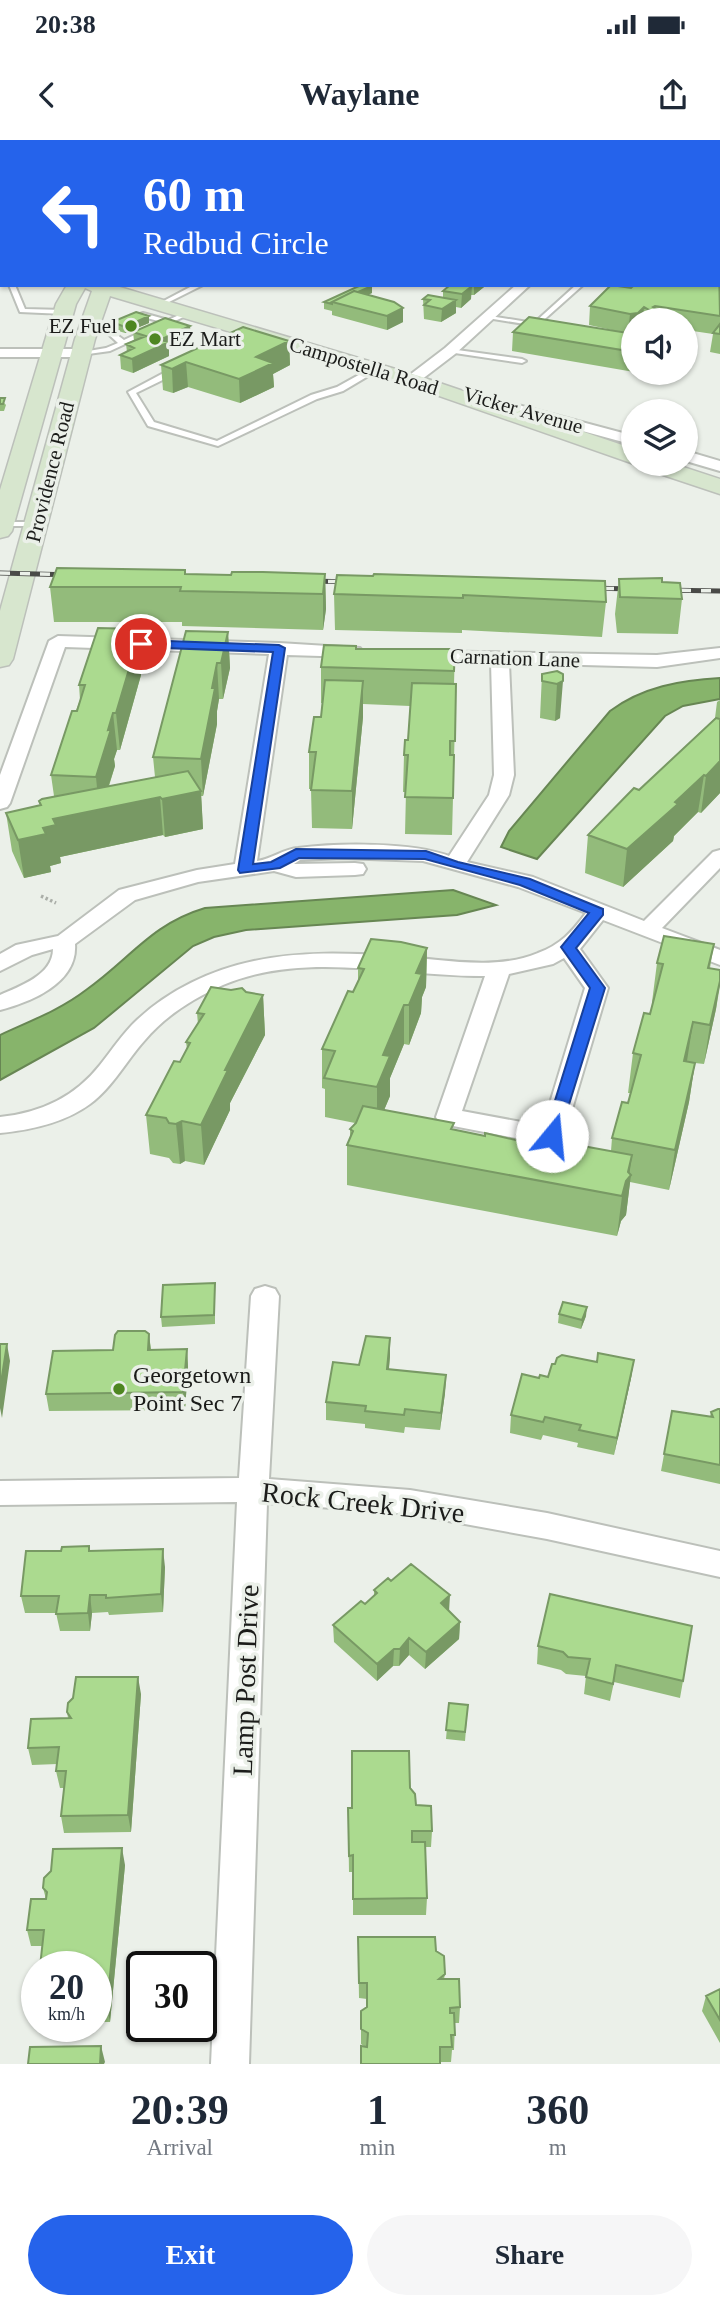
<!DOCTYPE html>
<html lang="en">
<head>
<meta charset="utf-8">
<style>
	body { margin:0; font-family:"Times New Roman",serif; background:#f6f6f7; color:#1f2937; height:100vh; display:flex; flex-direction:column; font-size:26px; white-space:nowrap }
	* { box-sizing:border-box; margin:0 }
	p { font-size:23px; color:#747a83 }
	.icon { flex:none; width:38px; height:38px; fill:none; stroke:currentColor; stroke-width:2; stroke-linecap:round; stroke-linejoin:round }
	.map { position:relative; height:1924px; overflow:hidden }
	.drawer { display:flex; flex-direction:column; background:#fff; flex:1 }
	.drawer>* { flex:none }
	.hud { position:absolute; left:0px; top:0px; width:721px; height:147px; box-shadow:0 2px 5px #0004; background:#2563eb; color:#fff; overflow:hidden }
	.tools { position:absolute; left:621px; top:168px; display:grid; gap:14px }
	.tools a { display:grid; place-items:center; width:77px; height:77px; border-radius:50%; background:#fff; box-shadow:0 2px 5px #0004; font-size:35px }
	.speed { position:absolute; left:21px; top:1811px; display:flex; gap:14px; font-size:35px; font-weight:700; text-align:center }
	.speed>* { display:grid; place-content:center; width:91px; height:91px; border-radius:50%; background:#fff; box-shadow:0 2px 5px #0004; line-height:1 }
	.speed small { font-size:18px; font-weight:400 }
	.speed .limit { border:4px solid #111; border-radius:10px; background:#fff; color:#111 }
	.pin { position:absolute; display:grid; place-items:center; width:60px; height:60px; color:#fff; margin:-30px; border:4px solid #fff; border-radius:50%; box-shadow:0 2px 7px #0007 }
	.me { position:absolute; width:77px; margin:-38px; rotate:17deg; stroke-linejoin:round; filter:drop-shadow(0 0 5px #0008) }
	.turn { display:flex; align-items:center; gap:24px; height:147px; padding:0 28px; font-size:32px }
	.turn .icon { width:91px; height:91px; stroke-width:2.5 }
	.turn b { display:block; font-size:49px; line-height:60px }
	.eta { display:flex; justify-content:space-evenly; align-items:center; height:119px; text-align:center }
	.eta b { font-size:42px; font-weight:800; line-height:49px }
	.button { display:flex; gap:14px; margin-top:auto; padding:14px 28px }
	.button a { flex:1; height:80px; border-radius:42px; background:#2563eb; color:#fff; font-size:28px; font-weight:800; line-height:80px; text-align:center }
	.button a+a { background:#f6f6f7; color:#1f2937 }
	.status { display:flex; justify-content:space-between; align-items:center; height:49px; padding:0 35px; background:#fff; direction:ltr }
	.status svg { height:19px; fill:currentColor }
	header { display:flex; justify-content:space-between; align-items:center; height:91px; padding:0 28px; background:#fff; font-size:32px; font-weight:800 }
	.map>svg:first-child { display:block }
	.water { fill:#87b46b; stroke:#678653; stroke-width:2 }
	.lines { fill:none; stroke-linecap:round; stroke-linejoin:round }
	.service-casing { stroke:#bcc0ba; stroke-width:4 }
	.minor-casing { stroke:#bcc0ba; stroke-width:4 }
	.secondary-casing { stroke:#bcc0ba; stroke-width:3 }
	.path { stroke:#aaaea8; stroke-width:3.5; stroke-dasharray:2.5 2.5; stroke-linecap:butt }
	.service { fill:#fff; fill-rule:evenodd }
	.minor { fill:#fff; fill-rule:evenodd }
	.secondary { fill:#d7e6ce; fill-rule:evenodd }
	.rail-casing { stroke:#494a47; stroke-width:5 }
	.rail { stroke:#ebf0e9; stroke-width:3.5; stroke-dasharray:10; stroke-linecap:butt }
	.wall { fill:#93bb7b }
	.shaded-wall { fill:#789964 }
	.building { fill:#abda8f; stroke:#789964; stroke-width:2 }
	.route { fill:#2563eb; stroke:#184099; stroke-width:2 }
	.poi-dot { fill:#4e8621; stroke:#ebf0e9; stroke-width:2.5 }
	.labels { text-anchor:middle; stroke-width:7; stroke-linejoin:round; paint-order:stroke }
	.far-poi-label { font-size:21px; fill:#1b1c1a; stroke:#ebf0e9; text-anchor:end }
	.far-street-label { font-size:21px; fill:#1b1c1a; stroke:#ebf0e9 }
	.poi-label { font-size:24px; fill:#1b1c1a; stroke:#ebf0e9; text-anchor:start }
	.near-street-label { font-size:28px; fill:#1b1c1a; stroke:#ebf0e9 }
</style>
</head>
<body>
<div class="status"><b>20:38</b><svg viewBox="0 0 49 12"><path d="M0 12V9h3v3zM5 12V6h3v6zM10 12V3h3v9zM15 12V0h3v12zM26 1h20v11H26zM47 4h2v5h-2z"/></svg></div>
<header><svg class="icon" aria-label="back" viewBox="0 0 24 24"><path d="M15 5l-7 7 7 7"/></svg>Waylane<svg class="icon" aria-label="share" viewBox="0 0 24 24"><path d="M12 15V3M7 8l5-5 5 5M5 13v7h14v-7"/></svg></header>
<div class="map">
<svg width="720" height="1924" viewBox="0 0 720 1924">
	<rect width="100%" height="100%" fill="#ebf0e9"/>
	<path class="water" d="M720 538V559L683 566 665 576 537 719 501 707 509 691 610 571C642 547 681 540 720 538Z
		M453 750 496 765 457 775 246 790 214 797 193 806 94 888 0 940V895C30 881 60 870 86 850 130 819 151 784 205 768Z"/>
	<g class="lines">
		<defs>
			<path id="service" d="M2 76V80L0 81V77Z
				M9 145H15L25 169 64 170 67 172 64 174 20 172Z
				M194 145H203L161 166 156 165Z
				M576 145H583L537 186 487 178 490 176 534 183Z
				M188 171 190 172V174L110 211 81 215 77 213 106 208 118 203 106 192 107 186 143 173 168 180ZM143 177 162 182 124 200 112 191V188Z
				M450 209 522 219 526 221 522 223 448 212 446 211Z
				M373 227 380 229 343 251 317 259 218 306 148 286 128 252 173 228H179V232L136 253 154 282 217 301 311 255 337 247Z
				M0 382H37L41 384 37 386H0Z"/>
			<path id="minor" d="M19 0H34L18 2Z
				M384 0H398L383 2Z
				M682 0H694L681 2Z
				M0 7H2V13H0Z
				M719 14H720V20H719Z
				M516 145H530L455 214 417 243H407L405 240 407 237 445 208Z
				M0 209H81L88 213 81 217H0Z
				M477 254 634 296V305L472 261 470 258Z
				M686 311 720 321V331L686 321Z
				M58 496 279 503 360 508 363 512 354 517 287 515 257 721C272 719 283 709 298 708 339 703 411 702 449 716L489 655 494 635 491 522 422 520 413 515 416 511 657 515 720 508V518L657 527 509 523 514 635 509 655 467 722 533 737 644 781 713 712 720 710V728L662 788 720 810V825L603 780 580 809 608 848 564 996 561 1002 552 1005 448 985 439 983 436 977 485 836C399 837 306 810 223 845 194 858 165 876 145 900 126 921 113 947 90 964 64 983 31 990 0 993V977C40 973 75 957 100 925 112 910 123 893 137 880 169 850 211 830 254 821 300 811 349 813 396 816 441 819 495 831 538 813 560 805 572 792 586 773L518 747 423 721 342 718 300 720 294 724 355 723 363 724 366 729 363 734 355 735 296 737 274 731 198 742 135 760 75 804C78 843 31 862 0 870V855C20 846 53 835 53 809L32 815 0 831V814L16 805 58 796 119 750 197 730 235 724 269 514 65 507 10 663 7 667 0 669V635L49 501ZM564 818 585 848 543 986 462 971 509 834 553 824Z
				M265 1146 275 1149 279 1156 269 1339 410 1350 547 1373 720 1411V1437L547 1399 410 1374 267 1363 249 1924H211L237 1362 0 1365V1341L239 1338 251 1156 255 1149Z"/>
			<path id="secondary" d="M205 0H221L204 2Z
				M67 145H113L419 236 634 309V324L405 244 110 156 95 199 13 519 9 525 0 527V471L75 199 92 151 85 148 76 164 12 391 8 396 0 398V350L56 164Z
				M642 324H674L720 339V354L645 329Z"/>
		</defs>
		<use href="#service" class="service-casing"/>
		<use href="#minor" class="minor-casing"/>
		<use href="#secondary" class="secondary-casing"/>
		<path class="path" d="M41 756 56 763"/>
		<use href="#service" class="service"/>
		<use href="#minor" class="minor"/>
		<use href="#secondary" class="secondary"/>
		<defs>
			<path id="rail" d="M0 433 73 435
				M308 441 357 442
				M584 448 637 449
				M661 450 720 451"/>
		</defs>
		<use href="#rail" class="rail-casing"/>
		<use href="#rail" class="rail"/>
	</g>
	<path class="wall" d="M39 0H78L79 2H34Z
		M94 0H144L140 2H96L94 1Z
		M480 0H581V2H490V0L487 2Z
		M0 13H2V33H0Z
		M720 41V214L710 212 713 194 686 190V180H634L629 193 634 194V232L512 211 513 192H621L589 185 590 166 631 148 719 145Z
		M450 145H484V147L474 155H471V159L461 168 456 167V173L441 182 424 179 423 159 443 158V151Z
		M372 146V153L367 155 403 182 387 190 332 175V171L324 169V162Z
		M112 182 149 183 125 193 112 189Z
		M190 186 191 199 169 209V216L133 233 121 229 120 215 127 212 126 204 134 201 133 192Z
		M289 201 290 225 273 234 274 247 240 263 188 247 173 253 163 250 161 225Z
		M640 233H680L675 239Z
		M0 258 6 265 4 271H0Z
		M185 430 186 434 231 435 325 434 326 469 323 490 182 486V482H54L50 447Z
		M337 435 606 462 602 497 462 490V493L335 490 334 454Z
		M619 439 662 442 682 459 678 494 617 493 615 474Z
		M138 489 141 535 120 610H117L114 619 115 626 109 646 155 637 153 617 228 492 230 528 223 559H219L217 571V584L203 656H201L203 689 165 697 163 695 60 717 61 723 50 726 51 732 24 738 12 711 6 673 40 666 39 661 54 656 51 635 80 560 79 545Z
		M356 509H455L454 544H456L452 695 405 694 406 652H403L404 615 408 600 410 566 363 564V577L352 689 312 688 311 649H309V612L321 577 322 563H321V527Z
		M557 531 560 578 555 581 540 578 542 534Z
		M720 560V653L701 673 698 672 674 696 673 701 623 747 585 733 588 695 639 650 715 578 717 562Z
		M714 804 710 828 720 830V846L716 869 704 924 695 923 689 962 669 1050 630 1042 626 1075 621 1081 617 1096 347 1045V1005L350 999V989L355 983 325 977V949L322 948V909L358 842V828L427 808 426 847 422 857 421 873 409 905 404 904 390 938V956L384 970 453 990 538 1005 611 1011 612 998 628 963 630 953H628L633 913 650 874 653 862H652L657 823Z
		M246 852 263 855 265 895 230 963V970L204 1025 185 1021 180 1024 173 1023 169 1018 150 1014 146 975 180 922 187 909 186 902 198 884 197 873Z
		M215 1143V1184L162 1187 161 1177Z
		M559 1174 586 1176 581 1189 558 1183Z
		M149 1194 151 1210 187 1209 188 1227 185 1270 49 1271 46 1254 113 1210Z
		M390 1216 389 1229 446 1235 445 1253 440 1290 405 1287 404 1293 365 1288V1284L326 1280V1262L359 1225Z
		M634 1220 631 1238 614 1315 577 1307 578 1303 543 1295 541 1300 510 1293 511 1275 539 1238 548 1237 597 1222Z
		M720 1269V1344L661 1331 672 1271 710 1277 711 1272Z
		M90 1411 165 1427 163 1472 109 1475 108 1472 92 1473 90 1491H60L56 1473H25L21 1456Z
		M391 1441 449 1471 460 1482 459 1499 425 1529 409 1515 399 1526H393L377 1541 334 1502 333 1485 365 1464 374 1456V1450Z
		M538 1506 683 1541 680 1558 614 1542 610 1561 584 1554 586 1536 566 1534 561 1530 537 1524Z
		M141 1554 131 1692 64 1693 61 1676 64 1648H60L56 1631 57 1624 32 1625 28 1608 68 1578 67 1572Z
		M449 1563 468 1565 465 1601 446 1599Z
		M410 1648 416 1665 432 1691 431 1707H425L427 1758 426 1775H353V1732H349L348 1668H352Z
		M125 1725 110 1882H96V1827L42 1806H31L27 1790 46 1759 43 1748 51 1731Z
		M358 1797 436 1811 445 1834 444 1839 460 1867 459 1883H455L454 1910H452L451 1922H440L365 1907 361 1904V1871L367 1868V1859L359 1858Z
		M720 1849V1903L702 1871 706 1856Z"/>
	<path class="shaded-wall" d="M122 0H144L140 2H122Z
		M264 0H291V2H262Z
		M303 0H319V2H300Z
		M2 113V137L0 138V114Z
		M474 145H484V147L474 155Z
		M372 146V153L345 165 335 163Z
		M472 146 471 159 461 168 462 154Z
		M456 160V173L441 182 442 169Z
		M644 167 643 180H634V193H628L630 174Z
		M403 168V182L387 190V176Z
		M662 173 661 180H655Z
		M149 176V183L125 193V187Z
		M190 186 191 199 169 209V216L133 233 132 219 160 200Z
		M289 201 290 225 273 234 274 247 240 263 239 239 256 217Z
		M691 203 689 222 686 225V208Z
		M186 222 188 247 173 253 172 229Z
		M325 434 326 469 323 490V454Z
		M138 489 141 535 120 610 116 573Z
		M228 492 230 528 223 559 221 523Z
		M217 523 219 559 217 571V584L203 656 201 619 212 548Z
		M363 541V577L352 689V651Z
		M563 541 560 578 555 581 557 544Z
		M113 573 117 610 114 619 115 626 101 669 160 657 163 695 60 717 61 723 50 726 51 732 24 738 18 700 43 688 53 679 99 670 96 637Z
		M720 621V653L701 673 706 636Z
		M704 635 698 672 674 696 673 701 623 747 627 709Z
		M201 651 203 689 165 697 162 659Z
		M427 808 426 847 422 857 421 873 409 905V865L416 833Z
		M720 841 716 869 704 924 710 885Z
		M263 855 265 895 230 963V970L204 1025 201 985 225 930Z
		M404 865V904L390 938V956L377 987V947L383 915Z
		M693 882 687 921H684Z
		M695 923 689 962 669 1050 675 1010Z
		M182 981 185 1021 180 1024 176 984Z
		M632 1015 629 1037 631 1035 626 1075 621 1081 617 1096 622 1056Z
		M587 1167 586 1176 581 1189 582 1180Z
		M149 1194 151 1212 148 1210Z
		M390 1198V1216L387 1247V1229Z
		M7 1204 10 1221 2 1278 0 1268V1249Z
		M187 1209 188 1227 185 1270 183 1252Z
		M634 1220 631 1238 614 1315 617 1298Z
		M446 1235 445 1253 440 1290 441 1273Z
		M163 1409 165 1427 163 1472 161 1454Z
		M90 1455 92 1473 90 1491 88 1473Z
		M450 1455 449 1472 441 1463Z
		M460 1482 459 1499 425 1529 426 1512Z
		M409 1498V1515L399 1526 400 1509Z
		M394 1509 393 1526 377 1541V1524Z
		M138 1537 141 1554 131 1692 128 1675Z
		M122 1708 125 1725 110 1882 107 1867Z
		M101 1906 105 1922 104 1924H100Z"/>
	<path class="building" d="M39 0H55L62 2H34Z
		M243 0H264L262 2H240Z
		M279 0H303L300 2H276Z
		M318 0H346L343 2H316Z
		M423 0H444L440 2H419Z
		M534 0H550L546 2Z
		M557 0H578L574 2H553Z
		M617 0H636L633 2H614Z
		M695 0H705L714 1 693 2Z
		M719 41H720L719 117Z
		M719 127 720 176 655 166 653 167 662 173 655 180H647L654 173 644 167 638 173 630 174 590 166 611 145 631 148 634 145H719Z
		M361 145 372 146 358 152 354 151 332 162V164L324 162Z
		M450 145H469L472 146 462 154 443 151Z
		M354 151 394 162 403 168 387 176 332 162Z
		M428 155 456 160 442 169 424 165 430 160 423 159Z
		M136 172 149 176 125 187 112 182Z
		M529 177 634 194V212L513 192Z
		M165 178 190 186 160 200 169 202 132 219 120 215 134 208 126 204 146 196 133 192Z
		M720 184V194L713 193Z
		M243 187 289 201 256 217 273 223 239 239 186 222 172 229 161 225Z
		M0 258H5L3 264H0Z
		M57 428 185 430V434L231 435 232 432H263L325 434 323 454 180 451 181 447H50Z
		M374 434 605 441 606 462 463 455V458L334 454 337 435 373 436Z
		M662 438V442L680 443 682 459 620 457 619 439Z
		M98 488 138 489 135 499H138L116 573H113L108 590 111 589 96 637 51 635 72 571H77L85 545H79Z
		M186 491 228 492 221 523H217L212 548H215L201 619 153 617Z
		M324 505 356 506V509H455L454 531 321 527Z
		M557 531 563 534V541L557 544 542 541V534Z
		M325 540 363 541 352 651 311 650 316 612H309L314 577H321Z
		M412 543 456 544 455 601H450V615H454L453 658 405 657 408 615H404L405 600H408Z
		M716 578 720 579V621L706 636 704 635 675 662 678 664 627 709 588 695 634 648 639 650Z
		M188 631 201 651 162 659 160 657 53 679 56 685 43 688 46 694 18 700 6 673 41 665 39 661 42 659Z
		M664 796 714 804 708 828 720 830V841L710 885 693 882 684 921 695 923 675 1010 612 998 622 962 628 963 641 915 633 913 644 873 650 874 663 824 657 823Z
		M371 799 401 802 427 808 416 833 422 834 409 865H404L383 915 390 916 377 947 324 938 335 911 322 909 348 851 353 852 364 829 358 828Z
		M211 847 231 850 242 848 246 852 263 855 225 930H228L201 985 182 981 176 984 169 983 166 978 146 975 174 921 180 922 190 903 186 902 204 874 197 873Z
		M363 966 454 983 451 989 485 996V993L538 1005 539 998 632 1015 628 1032 631 1035 626 1041 622 1056 347 1005 353 991 350 989 356 983Z
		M215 1143 214 1175 161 1177 163 1145Z
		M563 1162 587 1167 582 1180 559 1174Z
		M118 1191H145L149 1194 148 1210 187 1209 183 1252 46 1254 53 1211 113 1210 115 1195Z
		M366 1196 390 1198 387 1229 446 1235 441 1273 405 1269 404 1275 365 1271 366 1266 326 1262 333 1222 359 1225Z
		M0 1204H7L0 1249Z
		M598 1213 634 1220 617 1298 579 1290 581 1285 545 1277 543 1282 511 1275 522 1234 539 1238 540 1235 548 1237 552 1224H555L557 1218 562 1215 597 1222Z
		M718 1269H720V1325L664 1314 672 1271 713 1277 711 1272Z
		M89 1406V1411L163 1409 161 1454 106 1458V1455H90L88 1473 56 1474 59 1456H21L26 1411H61L62 1407Z
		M411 1424 450 1455 441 1463 460 1482 426 1512 409 1498 400 1509H394L377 1524 333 1485 361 1461 365 1464 377 1453 374 1450 388 1438 391 1441Z
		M550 1454 692 1486 683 1541 616 1525 613 1544 586 1537 590 1519 568 1517 563 1512 538 1506Z
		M76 1537H138L128 1675 61 1676 66 1631H56L59 1607 28 1608 31 1579 71 1578 67 1572 68 1563 73 1558Z
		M449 1563 468 1565 465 1592 446 1590Z
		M352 1611H409L410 1648 415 1654 416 1665 431 1666 432 1691H412V1702H425L427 1758 353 1759V1715L349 1716 348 1668H352Z
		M122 1708 107 1867H96V1827H40L44 1790H27L31 1759H46L47 1752 43 1748 44 1738 51 1731 53 1709Z
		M358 1797H435L436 1811 444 1816 445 1834 439 1839H459L460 1867 450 1868V1873H454L455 1895H451L452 1907H440V1924H361V1906L367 1907 368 1893 361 1889V1871L367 1867V1843H359Z
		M720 1849V1880L706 1856Z
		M37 1851V1867H35Z
		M101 1906 100 1924H28L30 1907Z"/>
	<path class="route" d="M141 500 279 505 285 508 253 724 271 722 296 709 426 711 458 722 530 739 603 769V775L576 808 605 848 558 1000H546L544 996 590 848 561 807 589 773 520 745 425 719 299 718 280 728 240 733 238 730 273 512 137 507V501Z"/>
	<g class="poi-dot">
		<circle cx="131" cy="186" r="7"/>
		<circle cx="155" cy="199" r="7"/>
		<circle cx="119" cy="1249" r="7"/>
	</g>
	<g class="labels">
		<g class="far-poi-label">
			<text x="117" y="193">EZ Fuel</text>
			<text x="169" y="206" text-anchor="start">EZ Mart</text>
		</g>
		<g class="far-street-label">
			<text transform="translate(364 226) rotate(17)" y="7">Campostella Road</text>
			<text transform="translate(523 270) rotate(16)" y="7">Vicker Avenue</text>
			<text transform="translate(50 332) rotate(-76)" y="7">Providence Road</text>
			<text transform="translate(515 518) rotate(2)" y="7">Carnation Lane</text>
		</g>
		<g class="poi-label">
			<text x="133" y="1243">Georgetown<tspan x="133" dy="28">Point Sec 7</tspan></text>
		</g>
		<g class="near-street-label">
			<text transform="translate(363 1362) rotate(6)" y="10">Rock Creek Drive</text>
			<text transform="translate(245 1540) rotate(-88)" y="10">Lamp Post Drive</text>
		</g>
	</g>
</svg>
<div class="tools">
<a><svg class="icon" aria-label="sound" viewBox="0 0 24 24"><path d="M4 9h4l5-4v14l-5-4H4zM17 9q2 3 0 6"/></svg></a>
<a><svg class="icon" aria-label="layers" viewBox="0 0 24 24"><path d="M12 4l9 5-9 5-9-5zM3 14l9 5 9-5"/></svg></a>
</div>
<div class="speed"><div>20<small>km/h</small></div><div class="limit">30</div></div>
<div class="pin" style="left:141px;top:504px;background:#d93025"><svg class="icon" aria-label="arrive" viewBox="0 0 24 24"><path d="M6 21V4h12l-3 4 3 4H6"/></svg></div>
<svg class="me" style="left:552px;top:996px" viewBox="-20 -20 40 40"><circle r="19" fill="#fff"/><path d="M0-13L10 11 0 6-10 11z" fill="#2563eb"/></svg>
<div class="hud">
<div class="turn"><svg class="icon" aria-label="left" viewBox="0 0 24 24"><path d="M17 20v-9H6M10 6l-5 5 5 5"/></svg><div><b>60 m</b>Redbud Circle</div></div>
</div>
</div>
<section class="drawer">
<div class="eta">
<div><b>20:39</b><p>Arrival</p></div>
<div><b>1</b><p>min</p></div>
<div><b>360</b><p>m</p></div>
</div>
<div class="button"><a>Exit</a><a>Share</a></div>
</section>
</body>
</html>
